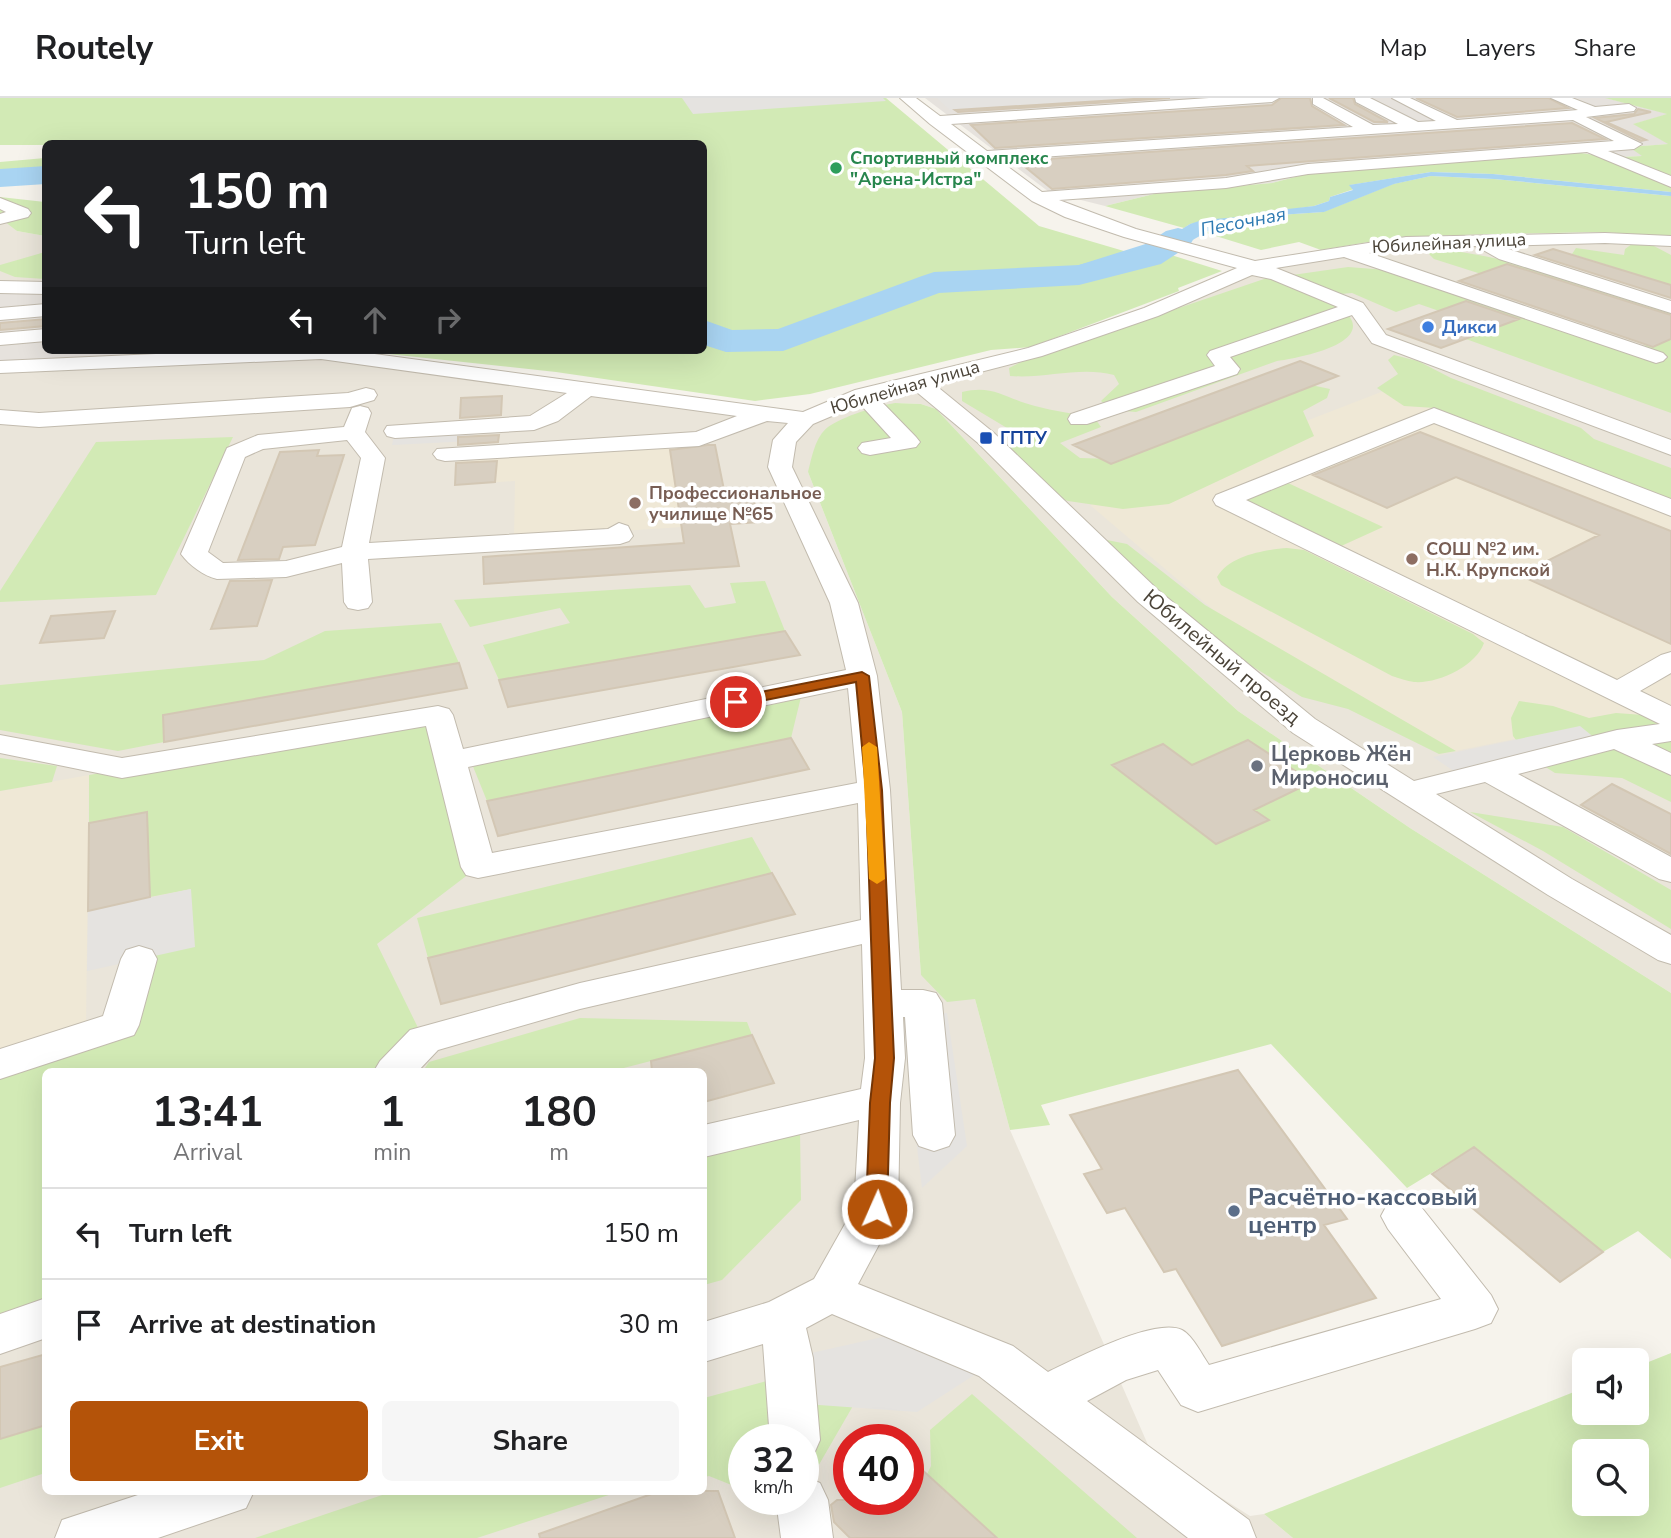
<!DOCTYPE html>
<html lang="en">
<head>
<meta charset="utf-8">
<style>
	body { margin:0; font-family:"Nunito Sans",sans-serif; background:#f6f6f6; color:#202124; height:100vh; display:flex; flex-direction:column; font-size:26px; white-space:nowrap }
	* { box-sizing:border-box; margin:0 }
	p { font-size:23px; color:#757577 }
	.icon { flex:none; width:38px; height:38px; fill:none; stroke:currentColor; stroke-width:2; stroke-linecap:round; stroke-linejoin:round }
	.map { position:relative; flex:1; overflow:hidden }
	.side { position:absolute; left:42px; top:970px; width:665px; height:427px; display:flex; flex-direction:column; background:#fff; border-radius:10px; box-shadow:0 7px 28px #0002 }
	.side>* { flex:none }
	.banner { position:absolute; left:42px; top:42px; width:665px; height:214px; border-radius:10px; box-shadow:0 7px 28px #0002; background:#202124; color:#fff; overflow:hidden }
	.controls { position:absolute; left:1572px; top:1250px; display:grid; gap:14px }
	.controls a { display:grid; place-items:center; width:77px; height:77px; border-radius:10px; background:#fff; box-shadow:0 7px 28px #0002; font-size:35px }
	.speed { position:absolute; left:728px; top:1326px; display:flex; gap:14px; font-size:35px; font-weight:700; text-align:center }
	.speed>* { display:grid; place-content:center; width:91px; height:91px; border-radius:50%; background:#fff; box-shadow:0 7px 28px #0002; line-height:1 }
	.speed small { font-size:18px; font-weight:400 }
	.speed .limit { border:10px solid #d22; background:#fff; color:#111 }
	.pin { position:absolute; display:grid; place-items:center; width:60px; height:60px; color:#fff; margin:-30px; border:4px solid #fff; border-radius:50%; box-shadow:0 2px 7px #0007 }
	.me { position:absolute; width:77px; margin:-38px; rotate:2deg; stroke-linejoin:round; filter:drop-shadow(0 0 5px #0008) }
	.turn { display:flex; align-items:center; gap:24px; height:147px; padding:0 28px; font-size:32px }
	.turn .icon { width:91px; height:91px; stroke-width:2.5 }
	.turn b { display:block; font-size:49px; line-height:60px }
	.lanes { display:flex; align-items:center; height:66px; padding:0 28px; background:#0003; justify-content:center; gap:35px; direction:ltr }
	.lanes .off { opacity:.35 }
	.eta { display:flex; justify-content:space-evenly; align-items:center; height:119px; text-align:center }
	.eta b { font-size:42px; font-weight:700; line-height:49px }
	.action { display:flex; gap:14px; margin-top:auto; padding:14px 28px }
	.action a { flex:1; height:80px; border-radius:10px; background:#b45309; color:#fff; font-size:28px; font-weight:700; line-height:80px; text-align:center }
	.action a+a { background:#f6f6f6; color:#202124 }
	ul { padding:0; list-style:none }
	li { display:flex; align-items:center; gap:21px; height:91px; padding:0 28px; border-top:2px solid #e0e0e0 }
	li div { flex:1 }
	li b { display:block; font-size:26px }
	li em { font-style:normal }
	header { display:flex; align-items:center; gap:42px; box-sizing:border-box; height:98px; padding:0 35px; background:#fff; border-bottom:2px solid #e0e0e0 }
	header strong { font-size:33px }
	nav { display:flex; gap:38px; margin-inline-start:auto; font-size:24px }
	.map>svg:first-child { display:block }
	.residential { fill:#eae5da; fill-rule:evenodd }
	.industrial { fill:#e6e2dd }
	.education { fill:#efe8d6 }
	.green { fill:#d2eab5; fill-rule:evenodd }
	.parking { fill:#e5e3e0 }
	.water { fill:#a9d4f2 }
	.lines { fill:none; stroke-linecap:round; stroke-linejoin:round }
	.river { fill:#a9d4f2; fill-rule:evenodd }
	.building { fill:#d8cfc1; stroke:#d3c7b4; stroke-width:2 }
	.minor-casing { stroke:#c2bbae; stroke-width:2 }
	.minor { fill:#fff; fill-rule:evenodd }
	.route { fill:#b45309; stroke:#753606; stroke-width:2 }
	.slow { fill:#f59e0b }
	.leisure-dot { fill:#2e9e5b; stroke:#fff; stroke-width:2.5 }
	.shop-dot { fill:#3f7fe0; stroke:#fff; stroke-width:2.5 }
	.transit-dot { fill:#1a4fb4; stroke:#fff; stroke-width:2.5 }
	.education-dot { fill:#8d6e63; stroke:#fff; stroke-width:2.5 }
	.worship-dot { fill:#6b7280; stroke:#fff; stroke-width:2.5 }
	.service-dot { fill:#5c6f8a; stroke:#fff; stroke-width:2.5 }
	.labels { text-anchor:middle; stroke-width:7; stroke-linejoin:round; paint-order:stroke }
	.far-leisure-label { font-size:18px; font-weight:bold; fill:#27864d; stroke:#fff; text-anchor:start }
	.far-street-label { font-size:18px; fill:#4b4439; stroke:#fff }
	.far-shop-label { font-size:18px; font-weight:bold; fill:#366cbe; stroke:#fff; text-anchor:start }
	.far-transit-label { font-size:18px; font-weight:bold; fill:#164399; stroke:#fff; text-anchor:start }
	.far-education-label { font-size:18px; font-weight:bold; fill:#785e54; stroke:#fff; text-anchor:start }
	.far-water-label { font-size:19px; font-style:italic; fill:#2e7ab2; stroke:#fff }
	.street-label { font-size:21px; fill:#4b4439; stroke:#fff }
	.worship-label { font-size:21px; font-weight:bold; fill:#5b616d; stroke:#fff; text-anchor:start }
	.near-service-label { font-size:24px; font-weight:bold; fill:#4e5e75; stroke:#fff; text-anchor:start }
</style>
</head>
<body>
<header>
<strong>Routely</strong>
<nav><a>Map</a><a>Layers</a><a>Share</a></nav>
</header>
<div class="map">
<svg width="1671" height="1440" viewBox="0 0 1671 1440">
	<rect width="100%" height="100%" fill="#f6f3ec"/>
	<path class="residential" d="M0 105 17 133 45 138 46 185 0 184Z
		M1671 143V895L1410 730 1238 613 1112 499 936 311 921 306 895 305 808 374 902 614 921 877 975 901 1010 1032 1152 1356 1250 1418 1264 1416 1293 1440H0V269L321 255 805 321 1035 254 1255 169 1406 144ZM46 973H704V1393H46ZM744 1342H803V1402H744ZM849 1342H908V1402H849Z"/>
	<path class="industrial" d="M925 0H1606L1669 16 1634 26 1669 46 1630 49 1643 58 1621 59 1601 51 1318 73 1272 85 1158 95 1105 108 1049 94Z
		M14 183 45 185 46 252H322L0 269V184Z"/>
	<path class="education" d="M1412 282 1671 380V614L1580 628 1455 653 1217 515 1090 407Z
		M715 347 713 393 751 390 759 424 514 440 515 383 455 387 457 363Z
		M89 677 86 928 0 951V693Z"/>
	<path class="green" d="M0 0H886L1039 128 1151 161 1168 156 1222 173 1178 190 1179 193 1031 249 991 252 810 296 755 303 556 274 351 252H704V46L0 47Z
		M1605 0H1671V81L1621 59 1642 58 1629 49 1668 46 1633 26 1667 16Z
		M1568 53 1601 58 1671 86V94L1493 76 1431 74 1350 87 1354 91 1330 99 1329 103 1314 108 1190 126 1184 130 1105 108 1158 95 1272 85 1318 73Z
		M45 60V85L34 83 0 85V64Z
		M1431 78 1494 81 1671 98V138L1600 134 1493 136 1398 139 1321 152 1299 144 1261 152 1206 135 1212 131 1279 117 1323 114 1393 86Z
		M0 99 45 104V138L17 133 0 120Z
		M1632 146 1654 148 1671 157V187L1572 156 1576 150 1624 157 1625 151Z
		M1444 152C1522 160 1597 191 1671 215V315L1466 241 1491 231 1419 206 1396 214 1352 195 1341 196C1335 211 1347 211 1352 223 1362 249 1292 261 1277 263L1136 314 1112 312 1101 303 1119 286 1114 277C1080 268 1045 281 1010 278L1009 270 1023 263 1264 181 1348 169 1387 172 1636 250 1650 246 1664 234 1434 161 1427 154Z
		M45 154V181L15 179 0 173V167Z
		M1394 257 1418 263 1451 280 1581 330 1594 341 1671 370V403L1612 378 1435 310 1404 308 1377 290 1398 276 1388 262Z
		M1311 287 1330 291 1327 300 1303 313 1314 338 1169 406 1123 411 1068 403 1045 394 1004 352 1015 340 1007 330 962 303V294C994 286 1006 301 1035 308 1054 313 1074 316 1094 319L1101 329 1060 345 1080 360 1114 361Z
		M895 305 921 306 936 311 1112 499 1238 613 1410 730 1671 895V1161L1638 1133 1603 1154 1474 1049 1407 1090 1271 946 1041 1007 1050 1027 1010 1032 975 901 947 904 921 877 902 614 808 374C812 359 815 339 828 329 844 318 876 308 895 305Z
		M233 339 156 497 0 504V493L96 344Z
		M1288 385 1383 429 1339 449 1244 403Z
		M1107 442 1127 446 1205 507 1456 653 1439 656 1348 611 1302 599 1196 534 1099 448Z
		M1287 450 1304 452 1473 536 1484 545C1476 568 1438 586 1414 584 1407 583 1399 580 1392 578L1221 487 1217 479C1230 457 1264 452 1287 450Z
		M765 483 785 533 499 582 483 547 570 525 560 510 470 529 454 502 690 487 705 510 736 505 730 485Z
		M441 525 459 565 163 617 164 644 118 653 0 632V587L264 562 325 533Z
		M801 599 791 640 487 703 472 666Z
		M1519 603 1553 608 1589 620 1616 615 1671 619V704L1622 680 1555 675 1528 658 1513 638 1511 620Z
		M438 617 478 769 377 846 424 942 394 973H46L45 1220 0 1236V966L119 927 139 861 191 791 150 799 147 714 89 725V677Z
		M0 660 57 668 52 684 0 693Z
		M1470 714 1563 729 1671 792V831L1543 753Z
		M752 739 772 775 428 860 417 820Z
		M580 920 747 924 752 937 612 973H423L429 964Z
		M800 1032 801 1102 722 1182 704 1187V1058Z
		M1671 1255V1440H1293L1264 1416 1584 1290V1314H1636V1269ZM1584 1353H1636V1405H1584Z
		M825 1267 861 1294 813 1377 803 1381V1342H744V1392L709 1378 704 1379V1300Z
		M972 1296 1137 1440H997L927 1376 931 1368 930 1332Z
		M45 1327V1375L0 1390V1341Z
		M394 1393H621L477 1440H255Z"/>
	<path class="parking" d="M682 0H883L886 3 693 16Z
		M937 0H1150L950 12Z
		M474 329 472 343 392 347 395 333Z
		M1580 628 1601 645 1464 680 1433 659Z
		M191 791 195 849 87 873 88 813Z
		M947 915 967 1048 922 1090 901 918Z
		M918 1231 996 1263 917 1314 791 1305 789 1260Z"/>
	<path class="water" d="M1431 74 1493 76 1671 94V98L1494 81 1431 78 1394 86 1324 114 1279 117 1212 131 1168 156 1139 165 1113 172H1063L1171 138 1190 126 1202 122 1251 118 1261 114 1314 108 1329 103 1330 99 1353 92 1349 87Z"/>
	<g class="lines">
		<path class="river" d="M46 68V86L0 89V71Z
			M1178 130 1190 133 1194 140 1190 147 1161 166 1079 187 939 195 783 253 726 254 704 247V222L732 232 778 231 922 178 934 174 1079 167 1137 152 1166 133Z"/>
	</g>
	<path class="building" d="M1150 0H1170L958 14 955 12Z
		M1281 0H1310L1312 8 1344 27 995 50 971 27 1272 7Z
		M1329 0H1353L1355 6 1388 24H1374Z
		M1416 0H1549L1568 10 1457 19Z
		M1638 11 1651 14 1606 24 1646 42 1641 43 1595 20 1634 16Z
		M1572 25 1605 41 1247 68 1253 73 1226 77 1052 91 1018 63Z
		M1553 151 1671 187V200L1535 157Z
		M1507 166 1671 217V241L1653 249 1459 183Z
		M1466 203 1519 221 1441 250 1388 231Z
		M46 221V228L0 232V225Z
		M1300 263 1338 278 1111 366 1073 347Z
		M502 298 501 317 460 320 461 300Z
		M1420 334 1671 433V546L1519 477 1599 437 1456 379 1387 410 1313 377Z
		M499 337 498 344 458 347V339Z
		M708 347H715L724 392 751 390 759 424 730 426 739 468 484 486 483 459 684 445 670 352Z
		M319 352 317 358 344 357 315 447 283 449 279 461 238 462 280 354Z
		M497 363 495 384 455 387 456 365Z
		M272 482 257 528 211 531 230 483Z
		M115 513 104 540 40 545 51 518Z
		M785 533 800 557 508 609 499 582Z
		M459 565 467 590 164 644 163 617Z
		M791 640 809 671 498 738 487 703Z
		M1248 642 1312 684 1254 712 1269 722 1216 746 1112 667 1163 646 1192 667Z
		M1612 686 1671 716V756L1581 707Z
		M147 714 150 799 88 813 89 725Z
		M772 775 795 816 441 906 428 860Z
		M752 937 774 985 704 1004V973H652L651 963Z
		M1238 972 1347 1121 1324 1127 1376 1200 1222 1248 1176 1171 1164 1174 1125 1110 1107 1115 1084 1076 1102 1071 1070 1017Z
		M1474 1049 1603 1154 1560 1184 1432 1076Z
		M46 1256V1327L0 1341V1269Z
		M908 1359 997 1440H850L834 1424 831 1407 837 1402H908Z
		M660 1393H718L735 1440H540L539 1436Z"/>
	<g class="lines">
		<defs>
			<path id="minor" d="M900 0H916L940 18 1209 0H1279L1272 4 951 26 987 53 1353 29 1313 6V0H1323L1373 27 1398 26 1356 4 1355 0H1370L1418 24 1436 23 1392 0H1410L1457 22 1578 12 1551 0H1572L1595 9 1629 6 1636 10 1634 13 1586 19 1642 46 1634 51 1608 53 1671 78V89L1587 54 1308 76 1226 90 1059 102 1136 131 1255 163 1406 139 1605 135 1671 138V148L1605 145 1499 148 1671 203V215L1499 161 1476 148 1406 149 1369 155 1663 255 1667 259 1663 263 1656 265 1344 159 1276 170 1363 205 1386 237 1671 342V357L1372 245 1352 217 1230 259 1240 271 1237 276 1087 326H1071L1068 321 1071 316 1215 268 1207 257 1210 253 1338 209 1271 181 1252 177 1158 218 1042 258 934 286 994 335 1158 492 1315 621 1414 683 1617 632 1660 626 1216 407 1213 402 1216 397 1434 310 1671 401V418L1434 325 1246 402 1617 582 1661 557 1671 554V575L1640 593 1671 608V643L1652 646 1671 655V677L1614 651 1518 676 1671 759V784L1659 781 1485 684 1436 696 1572 781 1671 837V866L1658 862 1548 797 1293 635 1138 504 978 345 913 291 878 300 916 339 920 344 916 349 870 357 862 355 858 350 862 345 891 340 860 306 813 326 796 344 792 369 858 505 877 578 890 692 901 892H923L936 895 942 905 955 1037 949 1048 934 1053 919 1048 913 1037 905 919H903L905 960 900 1005 898 1111 858 1186 1013 1248 1048 1274C1075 1261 1155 1219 1182 1232 1193 1238 1202 1257 1209 1267L1441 1201 1388 1131 1381 1118 1388 1105 1403 1100 1418 1105 1491 1197 1498 1211 1491 1225 1475 1231 1198 1314 1181 1307 1158 1272 1126 1282 1087 1303 1249 1422 1256 1440H1188L979 1278 832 1216 806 1230 813 1260 820 1342 813 1358 803 1362V1342H770L763 1246 704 1264V1224L769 1204 814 1181 854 1110 859 1022 704 1059V1027L861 991 865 960 862 846 580 911 438 952 418 973H374L380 963 410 932 580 885 861 822 858 705 478 780 466 777 461 769 426 628 122 680 0 655V637L122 660 438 608 449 611 453 617 463 651 846 572 830 505 768 369 773 342 788 325 767 323 699 348 445 363 437 361 433 356 437 351 696 334 737 318 591 298 558 323 534 332 395 340 387 338 384 333 387 328 530 318 567 295 321 261 0 275V263L245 252H345L803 314 855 292 1028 250 1144 210 1237 170 1124 139 1065 119 1032 103 930 26ZM1573 22 1614 43 1308 66 1226 80 1042 94 999 62ZM848 590 857 685 492 755 468 669Z
				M0 100 28 111 31 115 28 119 0 126V116L6 114 0 111Z
				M0 183 46 184V196L0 195Z
				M46 206V218L0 222V210Z
				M46 231V243L0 247V235Z
				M366 290 374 292 377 297 374 302 350 309 39 329 0 326V312L39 315 348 295Z
				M360 308 368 310 371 315 365 334 385 360 369 445 608 431 619 425 628 428 633 438 629 443 620 446 368 461 372 504 368 510 358 512 348 510 344 504 342 465 286 479 217 481C204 478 189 467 181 456L227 350 258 337 344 329 352 310ZM347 342 361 360 342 449 286 463 223 465 208 454 245 359 263 351Z
				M139 848 152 852 157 861 139 927 134 937 0 981V951L103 918 121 861 126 852Z
				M46 1200V1240L0 1256V1216Z
				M803 1378 820 1385 828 1402 833 1440H781L776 1402H803Z
				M150 1393H254L246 1410 158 1440H55L62 1422Z"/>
		</defs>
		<use href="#minor" class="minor-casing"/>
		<use href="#minor" class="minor"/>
	</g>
	<path class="route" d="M862 574 869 578 882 692 894 960 890 1005 887 1111 884 1117 877 1120 869 1117 866 1111 870 1005 875 960 866 692 856 584 736 608 729 604 736 599Z"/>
	<path class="slow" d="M869 644 877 649 885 781 877 786 869 781 862 649Z"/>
	<circle class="leisure-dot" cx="836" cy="70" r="7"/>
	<circle class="shop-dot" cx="1428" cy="229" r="7"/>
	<rect class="transit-dot" x="979" y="333" width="14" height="14" rx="3.5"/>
	<g class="education-dot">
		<circle cx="635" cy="405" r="7"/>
		<circle cx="1412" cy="461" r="7"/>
	</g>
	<circle class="worship-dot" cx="1257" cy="668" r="7"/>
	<circle class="service-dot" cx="1234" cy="1113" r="7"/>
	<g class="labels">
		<g class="far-leisure-label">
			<text x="850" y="66">Спортивный комплекс<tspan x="850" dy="21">"Арена-Истра"</tspan></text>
		</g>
		<g class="far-street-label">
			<text transform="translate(1449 145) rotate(-3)" y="6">Юбилейная улица</text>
			<text transform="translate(905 289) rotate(-16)" y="6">Юбилейная улица</text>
		</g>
		<g class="far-shop-label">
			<text x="1442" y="235">Дикси</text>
		</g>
		<g class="far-transit-label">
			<text x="1000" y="346">ГПТУ</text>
		</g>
		<g class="far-education-label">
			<text x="649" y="401">Профессиональное<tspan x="649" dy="21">училище №65</tspan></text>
			<text x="1426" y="457">СОШ №2 им.<tspan x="1426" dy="21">Н.К. Крупской</tspan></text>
		</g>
		<g class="far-water-label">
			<text transform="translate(1243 123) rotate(-11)" y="7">Песочная</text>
		</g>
		<g class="street-label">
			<text transform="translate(1222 559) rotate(40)" y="7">Юбилейный проезд</text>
		</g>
		<g class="worship-label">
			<text x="1271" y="663">Церковь Жён<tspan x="1271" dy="24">Мироносиц</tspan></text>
		</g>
		<g class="near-service-label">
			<text x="1248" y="1107">Расчётно-кассовый<tspan x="1248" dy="28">центр</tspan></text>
		</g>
	</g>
</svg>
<div class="controls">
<a><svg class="icon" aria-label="sound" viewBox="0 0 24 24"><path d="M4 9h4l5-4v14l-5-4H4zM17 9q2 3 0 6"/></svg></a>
<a><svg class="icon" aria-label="search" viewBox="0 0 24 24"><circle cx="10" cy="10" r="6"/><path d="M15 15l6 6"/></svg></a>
</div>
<div class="speed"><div>32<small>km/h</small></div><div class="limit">40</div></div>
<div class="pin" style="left:736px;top:604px;background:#d93025"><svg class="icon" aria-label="arrive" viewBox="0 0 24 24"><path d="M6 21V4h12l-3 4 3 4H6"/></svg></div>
<svg class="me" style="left:877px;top:1111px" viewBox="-20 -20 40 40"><circle r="17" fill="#b45309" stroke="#fff" stroke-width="3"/><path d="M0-11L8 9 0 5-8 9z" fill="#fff"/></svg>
<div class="banner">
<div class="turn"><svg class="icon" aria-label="left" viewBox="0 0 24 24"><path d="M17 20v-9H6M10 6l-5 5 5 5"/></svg><div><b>150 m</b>Turn left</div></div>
<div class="lanes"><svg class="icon" aria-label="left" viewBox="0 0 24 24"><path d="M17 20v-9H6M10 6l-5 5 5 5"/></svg><svg class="icon off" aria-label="ahead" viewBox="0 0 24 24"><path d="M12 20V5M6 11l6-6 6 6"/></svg><svg class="icon off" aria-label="right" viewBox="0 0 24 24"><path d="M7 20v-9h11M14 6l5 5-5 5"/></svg></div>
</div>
<section class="side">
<div class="eta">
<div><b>13:41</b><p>Arrival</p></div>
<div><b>1</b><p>min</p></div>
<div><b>180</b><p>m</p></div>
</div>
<ul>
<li><svg class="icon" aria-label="left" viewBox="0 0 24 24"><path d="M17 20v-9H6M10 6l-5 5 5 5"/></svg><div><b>Turn left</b></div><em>150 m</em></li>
<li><svg class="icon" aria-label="arrive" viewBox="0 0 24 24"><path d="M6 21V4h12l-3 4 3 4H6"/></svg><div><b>Arrive at destination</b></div><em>30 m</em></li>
</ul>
<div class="action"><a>Exit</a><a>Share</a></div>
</section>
</div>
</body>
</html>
